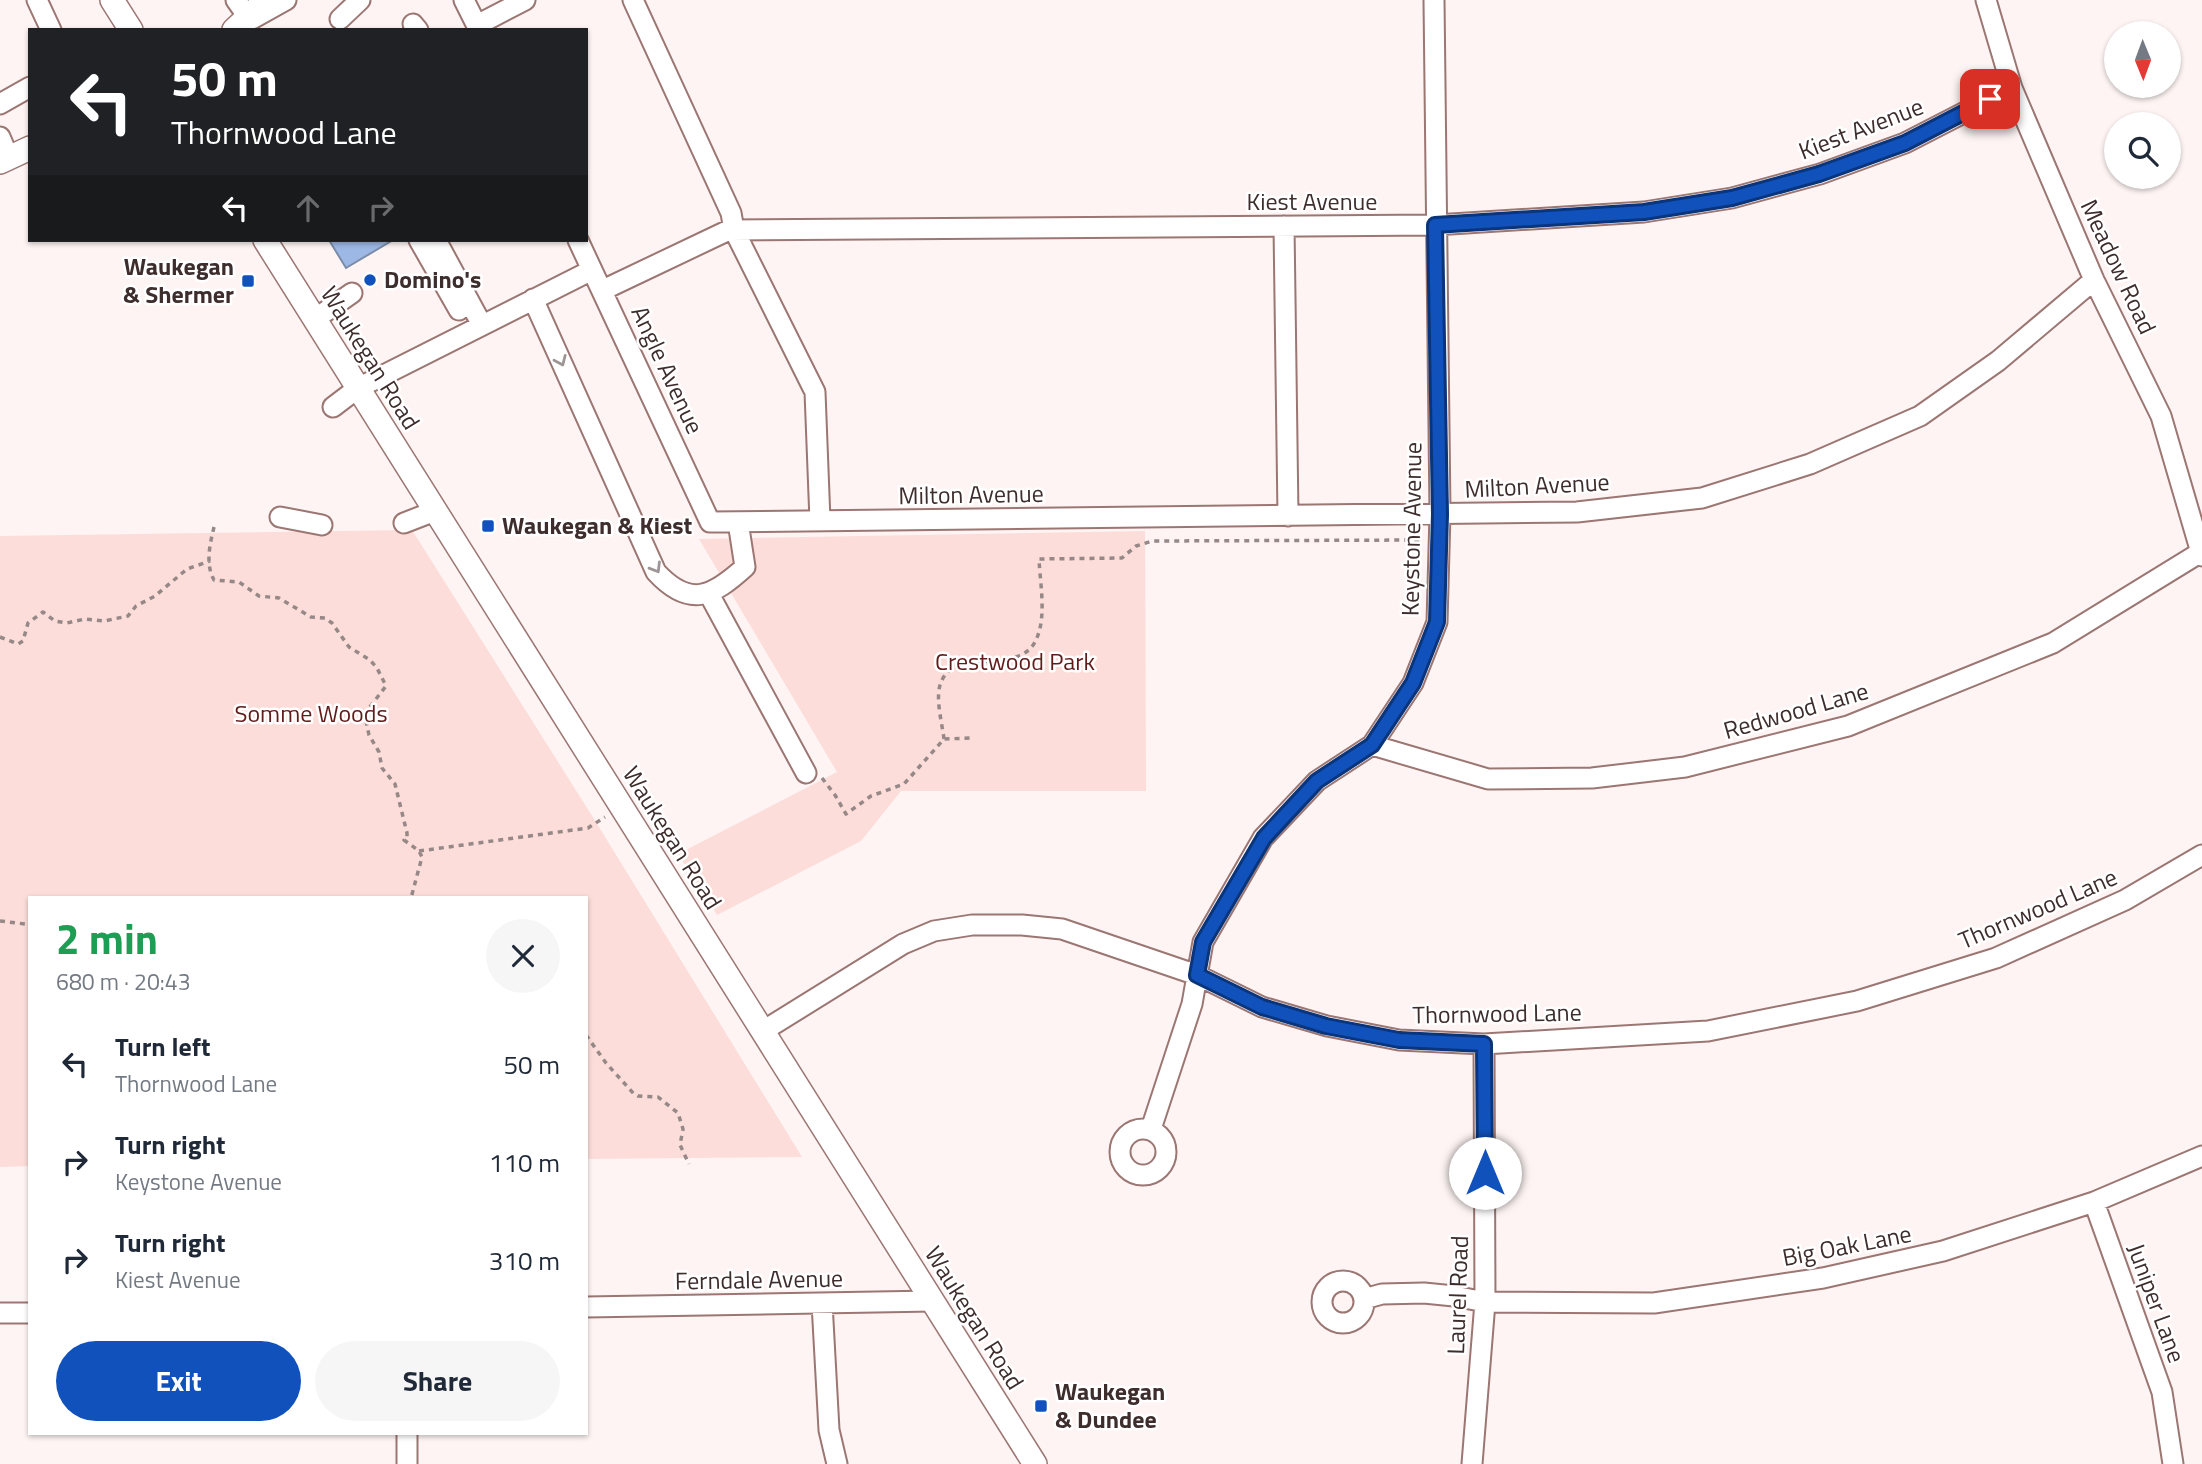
<!DOCTYPE html>
<html lang="en">
<head>
<meta charset="utf-8">
<style>
	body { margin:0; font-family:"Titillium Web",sans-serif; background:#f6f6f7; color:#1f2937; height:100vh; display:flex; flex-direction:column; font-size:26px; white-space:nowrap }
	* { box-sizing:border-box; margin:0 }
	p { font-size:23px; color:#747a83 }
	.icon { flex:none; width:38px; height:38px; fill:none; stroke:currentColor; stroke-width:2; stroke-linecap:round; stroke-linejoin:round }
	.map { position:relative; flex:1; overflow:hidden }
	.sheet { position:absolute; left:28px; top:896px; width:560px; height:539px; display:flex; flex-direction:column; background:#fff; border-radius:0px; box-shadow:0 2px 5px #0004 }
	.sheet>* { flex:none }
	.hud { position:absolute; left:28px; top:28px; width:560px; height:214px; border-radius:0px; box-shadow:0 2px 5px #0004; background:#202124; color:#fff; overflow:hidden }
	.needle { width:46px; rotate:179deg }
	.tools { position:absolute; left:2104px; top:21px; display:grid; gap:14px }
	.tools a { display:grid; place-items:center; width:77px; height:77px; border-radius:50%; background:#fff; box-shadow:0 2px 5px #0004; font-size:35px }
	.pin { position:absolute; display:grid; place-items:center; width:60px; height:60px; color:#fff; margin:-30px; border-radius:14px; box-shadow:0 4px 10px #0006 }
	.me { position:absolute; width:77px; margin:-38px; rotate:0deg; stroke-linejoin:round; filter:drop-shadow(0 0 5px #0008) }
	.turn { display:flex; align-items:center; gap:24px; height:147px; padding:0 28px; font-size:32px }
	.turn .icon { width:91px; height:91px; stroke-width:2.5 }
	.turn b { display:block; font-size:49px; line-height:60px }
	.lanes { display:flex; align-items:center; height:66px; padding:0 28px; background:#0003; justify-content:center; gap:35px; direction:ltr }
	.lanes .off { opacity:.35 }
	.round { display:grid; place-items:center; flex:none; width:74px; height:74px; border-radius:37px; background:#f6f6f7 }
	.headline { display:flex; align-items:center; justify-content:space-between; height:119px; padding:0 28px }
	h1 { font-size:42px; font-weight:700; line-height:52px; color:#1e9e55 }
	.primary-button { display:flex; gap:14px; margin-top:auto; padding:14px 28px }
	.primary-button a { flex:1; height:80px; border-radius:42px; background:#1051bc; color:#fff; font-size:28px; font-weight:700; line-height:80px; text-align:center }
	.primary-button a+a { background:#f6f6f7; color:#1f2937 }
	ul { padding:0; list-style:none }
	li { display:flex; align-items:center; gap:21px; height:98px; padding:0 28px }
	li div { flex:1 }
	li b { display:block; font-size:26px }
	li em { font-style:normal }
	.map>svg:first-child { display:block }
	.green { fill:#fcddd9 }
	.building { fill:#9db8e5; stroke:#7b8ca9; stroke-width:2 }
	.lines { fill:none; stroke-linecap:round; stroke-linejoin:round }
	.minor-casing { stroke:#9b7672; stroke-width:23 }
	.major-casing { stroke:#9b7672; stroke-width:26 }
	.path { stroke:#958887; stroke-width:3.5; stroke-dasharray:5 5; stroke-linecap:butt }
	.minor { stroke:#fff; stroke-width:19 }
	.major { stroke:#fff; stroke-width:23 }
	.oneway { stroke:#9e9696 }
	.route-casing { stroke:#0a357a; stroke-width:18 }
	.route { stroke:#1051bc; stroke-width:12 }
	.poi-dot { fill:#1051bc; stroke:#fff; stroke-width:2.5 }
	.labels { text-anchor:middle; stroke-width:5; stroke-linejoin:round; paint-order:stroke }
	.street-label { font-size:24px; fill:#3d2d2c; stroke:#fff }
	.poi-label { font-size:24px; font-weight:bold; fill:#3d2d2c; stroke:#fff; text-anchor:start }
	.park-label { font-size:24px; fill:#601b1a; stroke:#fff }
</style>
</head>
<body>
<div class="map">
<svg width="2202" height="1464" viewBox="0 0 2202 1464">
	<rect width="100%" height="100%" fill="#fdf4f3"/>
	<path class="green" d="M412 530 594 819 802 1157 586 1159V898H30V1166L0 1167V536Z
		M1145 531 1146 791H901L861 841 717 915 678 854 837 772 699 539Z"/>
	<path class="building" d="M329 240H393L346 268Z"/>
	<g class="lines">
		<defs>
			<path id="minor" d="M37 0 51 30
				M236 0 248 17
				M464 0 479 30
				M633 0 731 213 734 230 815 392 820 521
				M1986 0 2012 88 2094 280 2161 416 2202 556
				M252 19 286 0
				M340 19 360 0
				M413 24 418 30
				M477 25 525 0
				M0 104 30 87
				M0 137 9 158
				M1284 226 1288 516
				M419 240 459 310
				M436 240 482 325
				M578 240 710 522 1577 512 1702 498 1810 464 1920 416 1998 361 2094 280
				M603 290 729 230 1435 225 1644 212 1732 198 1820 174 1905 143 2012 88
				M533 299 656 572C690 609 713 596 745 567L738 522
				M315 319 352 293
				M333 407 358 388 592 270
				M280 517 322 525
				M404 523 435 511
				M709 594 806 773
				M1372 745 1488 779 1592 778 1685 767 1848 726 2053 643 2201 552
				M763 1031 903 944 934 931 972 925H1022L1062 929 1197 975 1262 1007 1327 1026 1399 1040 1484 1044 1708 1031 1857 1001 1996 958 2125 900 2202 855
				M1120 1152a23 23 0 1 1 46 0a23 23 0 1 1-46 0Z
				M1151 1129 1192 1004 1203 942 1263 838 1317 781 1372 745 1413 683 1437 622 1440 514 1434 0
				M2094 1202 2162 1392 2173 1464
				M1322 1302a21 21 0 1 1 42 0a21 21 0 1 1-42 0Z
				M1364 1299 1382 1294 1424 1293 1454 1296 1485 1302 1654 1303 1823 1278 1943 1251 2094 1202 2202 1156
				M822 1303 829 1430 837 1464
				M586 1307 933 1301
				M0 1313H30
				M407 1433V1464
				M1472 1464 1485 1302 1484 1044"/>
			<path id="major" d="M112 0 131 30
				M234 30 266 0
				M0 162 30 148
				M265 240 1035 1464"/>
		</defs>
		<use href="#minor" class="minor-casing"/>
		<use href="#major" class="major-casing"/>
		<path class="path" d="M214 527C210 544 205 564 214 580L239 582 259 596 279 598 311 617 325 618 332 623 349 647 370 660 377 668 386 686 366 712V721L369 735 379 752 382 768 395 784 407 833V838L404 840 419 851 422 857 411 898
			M0 637 18 644 23 641 28 623 43 612 55 621 67 623 85 619 104 621 128 616 136 606 155 596 187 569 210 561
			M944 739C942 722 934 695 942 680 959 645 1024 679 1038 635 1046 613 1040 582 1039 559L1122 558 1136 546 1152 541 1422 540
			M822 778 835 795 846 814 871 796 904 784 944 739 972 738
			M419 851 588 828 605 817
			M0 921 25 924 30 928
			M586 1035 606 1063 634 1094 638 1096 658 1097 678 1113 683 1129 680 1145 689 1164"/>
		<use href="#minor" class="minor"/>
		<use href="#major" class="major"/>
	</g>
	<defs><path id="oneway-chevron" d="M-2-3.5L2.5 0L-2 3.5" fill="none" stroke-width="1.6" stroke-linecap="round" stroke-linejoin="round" transform="scale(1.75)"/></defs>
	<g class="oneway">
		<use href="#oneway-chevron" transform="translate(561 361) rotate(66)"/>
		<use href="#oneway-chevron" transform="translate(656 568) rotate(59)"/>
	</g>
	<g class="lines">
		<defs>
			<path id="route" d="M1485 1173 1484 1044 1399 1040 1326 1026 1262 1007 1197 975 1203 942 1264 838 1317 781 1372 745 1413 683 1437 622 1440 514 1435 225 1644 212 1732 198 1819 174 1905 143 1990 99"/>
		</defs>
		<use href="#route" class="route-casing"/>
		<use href="#route" class="route"/>
	</g>
	<g class="poi-dot">
		<circle cx="370" cy="280" r="7"/>
		<rect x="241" y="274" width="14" height="14" rx="3.5"/>
		<rect x="481" y="519" width="14" height="14" rx="3.5"/>
		<rect x="1034" y="1399" width="14" height="14" rx="3.5"/>
	</g>
	<g class="labels">
		<g class="street-label">
			<text transform="translate(1861 129) rotate(-21)" y="8">Kiest Avenue</text>
			<text x="1312" y="210">Kiest Avenue</text>
			<text transform="translate(2118 267) rotate(65)" y="8">Meadow Road</text>
			<text transform="translate(370 358) rotate(58)" y="8">Waukegan Road</text>
			<text transform="translate(667 370) rotate(65)" y="8">Angle Avenue</text>
			<text transform="translate(1537 486) rotate(-3)" y="8">Milton Avenue</text>
			<text transform="translate(971 495) rotate(-1)" y="8">Milton Avenue</text>
			<text transform="translate(1412 529) rotate(-89)" y="8">Keystone Avenue</text>
			<text transform="translate(1796 711) rotate(-16)" y="8">Redwood Lane</text>
			<text transform="translate(672 838) rotate(58)" y="8">Waukegan Road</text>
			<text transform="translate(2038 909) rotate(-23)" y="8">Thornwood Lane</text>
			<text transform="translate(1497 1014) rotate(-1)" y="8">Thornwood Lane</text>
			<text transform="translate(1847 1246) rotate(-11)" y="8">Big Oak Lane</text>
			<text transform="translate(759 1280) rotate(-1)" y="8">Ferndale Avenue</text>
			<text transform="translate(1458 1295) rotate(-88)" y="8">Laurel Road</text>
			<text transform="translate(2156 1303) rotate(70)" y="8">Juniper Lane</text>
			<text transform="translate(974 1318) rotate(58)" y="8">Waukegan Road</text>
		</g>
		<g class="poi-label">
			<text x="234" y="275" text-anchor="end">Waukegan<tspan x="234" dy="28">&amp; Shermer</tspan></text>
			<text x="384" y="288">Domino's</text>
			<text x="502" y="534">Waukegan &amp; Kiest</text>
			<text x="1055" y="1400">Waukegan<tspan x="1055" dy="28">&amp; Dundee</tspan></text>
		</g>
		<g class="park-label">
			<text x="1015" y="670">Crestwood Park</text>
			<text x="311" y="722">Somme Woods</text>
		</g>
	</g>
</svg>
<div class="tools">
<a><svg class="needle" viewBox="-14 -14 28 28"><path d="M0-13l5 13h-10z" fill="#e53935"/><path d="M0 13l5-13h-10z" fill="#747a83"/></svg></a>
<a><svg class="icon" aria-label="search" viewBox="0 0 24 24"><circle cx="10" cy="10" r="6"/><path d="M15 15l6 6"/></svg></a>
</div>
<div class="pin" style="left:1990px;top:99px;background:#d93025"><svg class="icon" aria-label="arrive" viewBox="0 0 24 24"><path d="M6 21V4h12l-3 4 3 4H6"/></svg></div>
<svg class="me" style="left:1485px;top:1173px" viewBox="-20 -20 40 40"><circle r="19" fill="#fff"/><path d="M0-13L10 11 0 6-10 11z" fill="#1051bc"/></svg>
<div class="hud">
<div class="turn"><svg class="icon" aria-label="left" viewBox="0 0 24 24"><path d="M17 20v-9H6M10 6l-5 5 5 5"/></svg><div><b>50 m</b>Thornwood Lane</div></div>
<div class="lanes"><svg class="icon" aria-label="left" viewBox="0 0 24 24"><path d="M17 20v-9H6M10 6l-5 5 5 5"/></svg><svg class="icon off" aria-label="ahead" viewBox="0 0 24 24"><path d="M12 20V5M6 11l6-6 6 6"/></svg><svg class="icon off" aria-label="right" viewBox="0 0 24 24"><path d="M7 20v-9h11M14 6l5 5-5 5"/></svg></div>
</div>
<section class="sheet">
<div class="headline"><div><h1>2 min</h1><p>680 m · 20:43</p></div><a class="round"><svg class="icon" aria-label="close" viewBox="0 0 24 24"><path d="M6 6l12 12M18 6L6 18"/></svg></a></div>
<ul>
<li><svg class="icon" aria-label="left" viewBox="0 0 24 24"><path d="M17 20v-9H6M10 6l-5 5 5 5"/></svg><div><b>Turn left</b><p>Thornwood Lane</p></div><em>50 m</em></li>
<li><svg class="icon" aria-label="right" viewBox="0 0 24 24"><path d="M7 20v-9h11M14 6l5 5-5 5"/></svg><div><b>Turn right</b><p>Keystone Avenue</p></div><em>110 m</em></li>
<li><svg class="icon" aria-label="right" viewBox="0 0 24 24"><path d="M7 20v-9h11M14 6l5 5-5 5"/></svg><div><b>Turn right</b><p>Kiest Avenue</p></div><em>310 m</em></li>
</ul>
<div class="primary-button"><a>Exit</a><a>Share</a></div>
</section>
</div>
</body>
</html>
